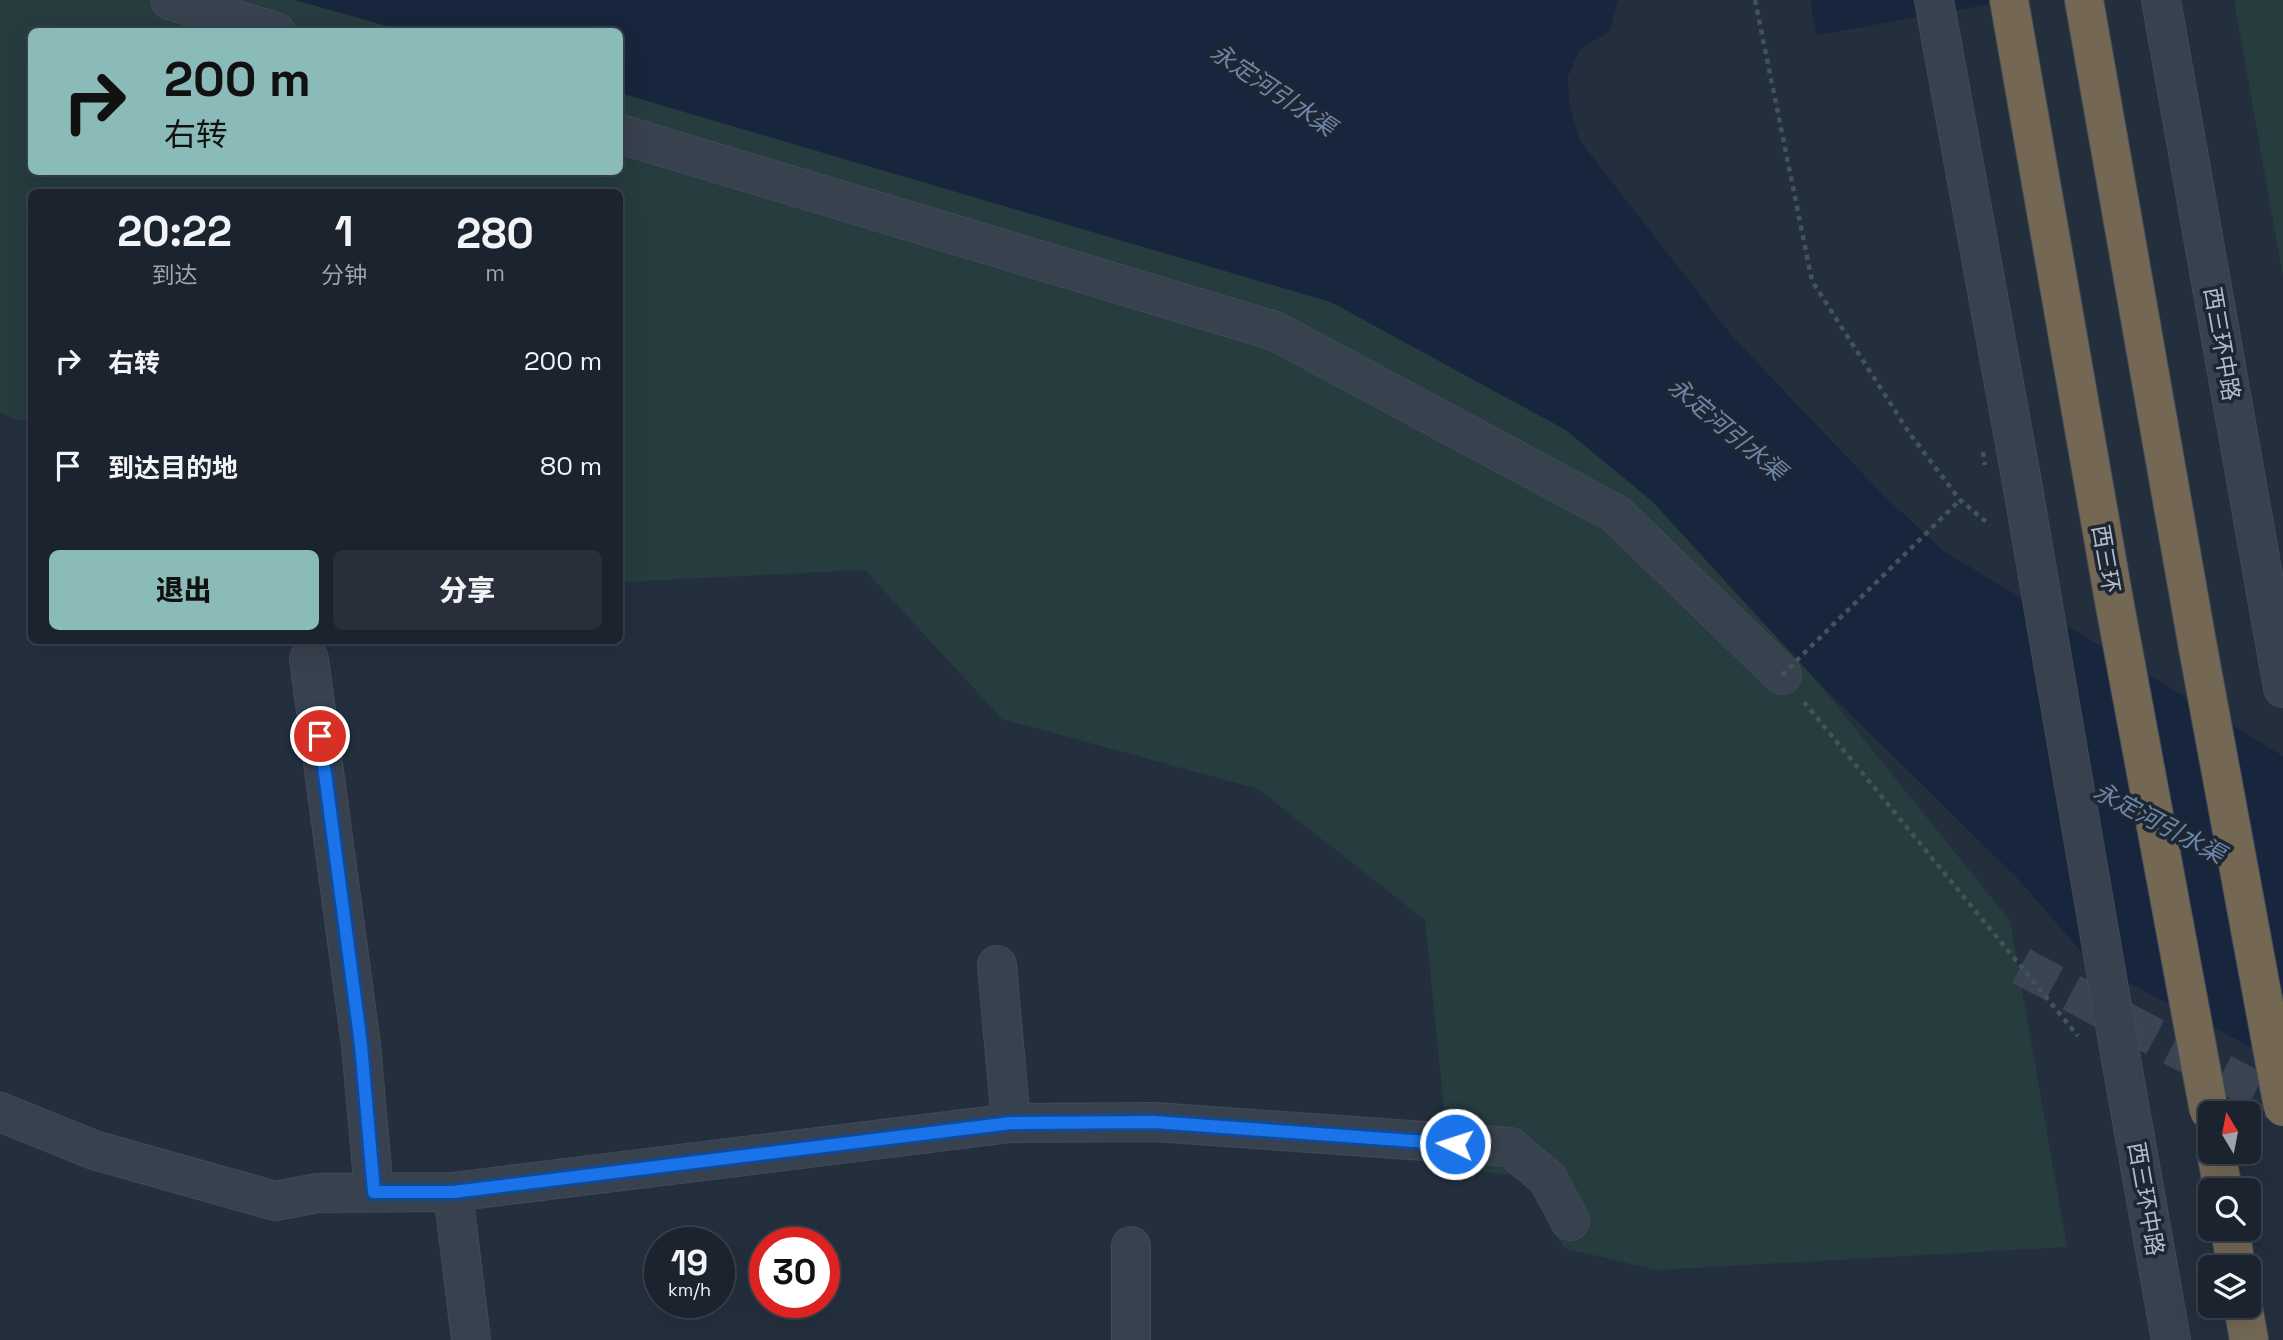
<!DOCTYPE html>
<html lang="zh">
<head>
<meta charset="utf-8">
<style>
	body { margin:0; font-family:"Space Grotesk","Noto Sans SC",sans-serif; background:#282f3a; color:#f1f3f6; height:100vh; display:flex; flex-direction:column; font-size:26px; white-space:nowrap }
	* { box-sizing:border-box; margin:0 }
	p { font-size:23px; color:#a0a4aa }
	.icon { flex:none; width:38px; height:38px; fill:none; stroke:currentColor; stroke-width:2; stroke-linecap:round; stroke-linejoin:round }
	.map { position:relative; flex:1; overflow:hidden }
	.details { position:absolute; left:28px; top:189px; width:595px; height:455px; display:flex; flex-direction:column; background:#1b232e; border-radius:10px; box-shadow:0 7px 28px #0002,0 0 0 2px #39404a }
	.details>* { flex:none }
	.top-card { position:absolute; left:28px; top:28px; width:595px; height:147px; border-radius:10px; box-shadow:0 7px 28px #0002,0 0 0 2px #39404a; background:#8bbbb9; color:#111; overflow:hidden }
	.needle { width:46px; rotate:350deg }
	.buttons { position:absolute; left:2198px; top:1101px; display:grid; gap:14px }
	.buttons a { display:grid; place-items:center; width:63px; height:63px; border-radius:10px; background:#1b232e; box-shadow:0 7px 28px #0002,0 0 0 2px #39404a; font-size:35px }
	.speed { position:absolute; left:644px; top:1227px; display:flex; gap:14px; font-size:35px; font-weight:700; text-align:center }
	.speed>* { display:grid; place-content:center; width:91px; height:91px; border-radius:50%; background:#1b232e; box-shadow:0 7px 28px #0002,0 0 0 2px #39404a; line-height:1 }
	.speed small { font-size:18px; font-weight:400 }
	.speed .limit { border:10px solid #d22; background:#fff; color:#111 }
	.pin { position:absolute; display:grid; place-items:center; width:60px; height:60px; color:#fff; margin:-30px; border:4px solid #fff; border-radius:50%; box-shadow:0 2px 7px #0007 }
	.me { position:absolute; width:77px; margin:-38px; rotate:274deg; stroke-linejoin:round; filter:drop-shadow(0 0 5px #0008) }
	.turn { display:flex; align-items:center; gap:24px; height:147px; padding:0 21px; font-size:32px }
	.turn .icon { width:91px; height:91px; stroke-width:2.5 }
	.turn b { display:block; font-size:49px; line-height:60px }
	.eta { display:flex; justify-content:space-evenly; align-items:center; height:119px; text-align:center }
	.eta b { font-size:42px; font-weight:800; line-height:49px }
	.cta { display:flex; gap:14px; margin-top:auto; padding:14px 21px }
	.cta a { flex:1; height:80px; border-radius:10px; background:#8bbbb9; color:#111; font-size:28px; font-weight:800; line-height:80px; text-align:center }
	.cta a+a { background:#282f3a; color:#f1f3f6 }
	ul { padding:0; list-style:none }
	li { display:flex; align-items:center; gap:21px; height:105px; padding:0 21px }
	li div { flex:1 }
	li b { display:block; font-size:26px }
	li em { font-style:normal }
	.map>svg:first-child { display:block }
	.green { fill:#263c3f }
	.water { fill:#17263c }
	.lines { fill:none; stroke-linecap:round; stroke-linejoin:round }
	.minor-tunnel { stroke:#3a4453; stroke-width:38; stroke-dasharray:38 19; stroke-linecap:butt }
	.minor-casing { stroke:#414a57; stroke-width:40 }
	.highway-casing { stroke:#434c59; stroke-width:40 }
	.path { stroke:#3f5557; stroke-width:4.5; stroke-dasharray:5 5; stroke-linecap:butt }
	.minor { stroke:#38414e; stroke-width:38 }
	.highway { stroke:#746855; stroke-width:38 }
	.minor-bridge-casing { stroke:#414a57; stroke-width:40; stroke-linecap:butt }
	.highway-bridge-casing { stroke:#434c59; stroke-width:40; stroke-linecap:butt }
	.path-bridge { stroke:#3f5557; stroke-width:4.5; stroke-dasharray:5 5; stroke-linecap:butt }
	.minor-bridge { stroke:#38414e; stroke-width:38 }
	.highway-bridge { stroke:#746855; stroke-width:38 }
	.route-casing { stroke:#114b97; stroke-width:18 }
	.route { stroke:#1a73e8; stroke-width:12 }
	.labels { text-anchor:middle; stroke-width:7; stroke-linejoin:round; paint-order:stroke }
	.street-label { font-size:23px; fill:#b4bcc9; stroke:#1d2633 }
	.water-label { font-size:24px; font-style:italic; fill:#6d86a8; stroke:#1d2633 }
</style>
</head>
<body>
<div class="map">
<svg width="2283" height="1340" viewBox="0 0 2283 1340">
	<rect width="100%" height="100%" fill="#242f3e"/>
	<path class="green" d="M0 0H295L405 31 32 32V172H620V93L1331 302 1566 430 1652 501 1817 681 2010 921 2067 1247 1656 1270 1564 1248 1522 1176 1450 1168 1425 920 1258 789 1002 719 865 570 620 582V192H32L31 419 18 421 0 412Z
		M2234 0H2283V277Z"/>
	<path class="water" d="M295 0H1618L1610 31 1580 49 1567 78 1570 107 1580 141 1732 336 1885 497 1945 552 2283 756V1064L2091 963 2019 880 1817 681 1652 501 1566 430 1331 302 620 93V32L405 31Z
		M1810 0H2013L1817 35Z"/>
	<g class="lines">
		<path class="minor-tunnel" d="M2021 966 2283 1105"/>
		<defs>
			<path id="minor" d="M170 0 276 32
				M1934 0 2021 477
				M2161 0 2283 688
				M620 134 1275 331 1616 514 1782 675
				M309 659 361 1045 374 1192
				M997 965 1011 1123
				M2121 1059 2171 1340
				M0 1112 94 1150 275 1201 318 1193 453 1192 1011 1123 1154 1122 1510 1147 1548 1179 1570 1221
				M453 1192 471 1340
				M1131 1340V1246"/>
			<path id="highway" d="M2009 0 2115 606
				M2084 0 2198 648
				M2216 1152 2223 1190
				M2230 1228 2236 1267
				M2243 1306 2249 1340"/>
		</defs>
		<use href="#minor" class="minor-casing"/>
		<use href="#highway" class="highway-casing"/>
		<path class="path" d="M1755 0 1812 281 1910 434 1960 500 1990 525
			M1804 702 2078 1036"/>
		<use href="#minor" class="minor"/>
		<use href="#highway" class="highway"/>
		<defs>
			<path id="minor-bridge" d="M2021 477 2121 1059"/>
			<path id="highway-bridge" d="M2115 606 2209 1111
				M2198 648 2283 1107"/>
		</defs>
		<use href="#minor-bridge" class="minor-bridge-casing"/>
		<use href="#highway-bridge" class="highway-bridge-casing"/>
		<path class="path-bridge" d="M1983 452 1985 465
			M1782 675 1960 500"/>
		<use href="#minor-bridge" class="minor-bridge"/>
		<use href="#highway-bridge" class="highway-bridge"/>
	</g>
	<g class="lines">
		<defs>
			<path id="route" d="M320 736 361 1045 374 1192H453L1011 1123 1154 1122 1455 1144"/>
		</defs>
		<use href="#route" class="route-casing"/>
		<use href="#route" class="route"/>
	</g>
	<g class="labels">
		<g class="street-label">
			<text transform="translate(2222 344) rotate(80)" y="8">西三环中路</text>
			<text transform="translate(2106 559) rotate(80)" y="8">西三环</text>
			<text transform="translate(2146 1199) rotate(80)" y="8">西三环中路</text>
		</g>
		<g class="water-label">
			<text transform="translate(1273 90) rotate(34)" y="8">永定河引水渠</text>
			<text transform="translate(1727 429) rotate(40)" y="8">永定河引水渠</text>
			<text transform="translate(2159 823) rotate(28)" y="8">永定河引水渠</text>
		</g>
	</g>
</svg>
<div class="buttons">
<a><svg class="needle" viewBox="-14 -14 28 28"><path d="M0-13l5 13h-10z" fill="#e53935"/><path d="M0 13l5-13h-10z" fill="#a0a4aa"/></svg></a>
<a><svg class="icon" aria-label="search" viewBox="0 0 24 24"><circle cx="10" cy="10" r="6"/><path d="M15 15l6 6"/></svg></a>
<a><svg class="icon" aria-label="layers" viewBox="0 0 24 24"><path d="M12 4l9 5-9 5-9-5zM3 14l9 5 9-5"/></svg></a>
</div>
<div class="speed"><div>19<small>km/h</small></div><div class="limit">30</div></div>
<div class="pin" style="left:320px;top:736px;background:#d93025"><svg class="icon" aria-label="arrive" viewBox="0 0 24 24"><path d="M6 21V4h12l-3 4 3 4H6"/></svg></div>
<svg class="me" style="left:1455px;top:1144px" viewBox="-20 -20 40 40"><circle r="17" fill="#1a73e8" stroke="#fff" stroke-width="3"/><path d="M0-11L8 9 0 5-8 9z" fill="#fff"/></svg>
<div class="top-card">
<div class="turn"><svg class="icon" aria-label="right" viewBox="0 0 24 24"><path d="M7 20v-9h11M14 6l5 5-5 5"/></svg><div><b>200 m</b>右转</div></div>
</div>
<section class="details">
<div class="eta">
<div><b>20:22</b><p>到达</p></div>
<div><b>1</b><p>分钟</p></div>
<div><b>280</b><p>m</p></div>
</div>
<ul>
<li><svg class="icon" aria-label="right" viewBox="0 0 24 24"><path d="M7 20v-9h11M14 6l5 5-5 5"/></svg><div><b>右转</b></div><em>200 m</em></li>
<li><svg class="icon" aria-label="arrive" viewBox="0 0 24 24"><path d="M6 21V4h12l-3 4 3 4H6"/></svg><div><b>到达目的地</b></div><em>80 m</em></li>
</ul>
<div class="cta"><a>退出</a><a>分享</a></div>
</section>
</div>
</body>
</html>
